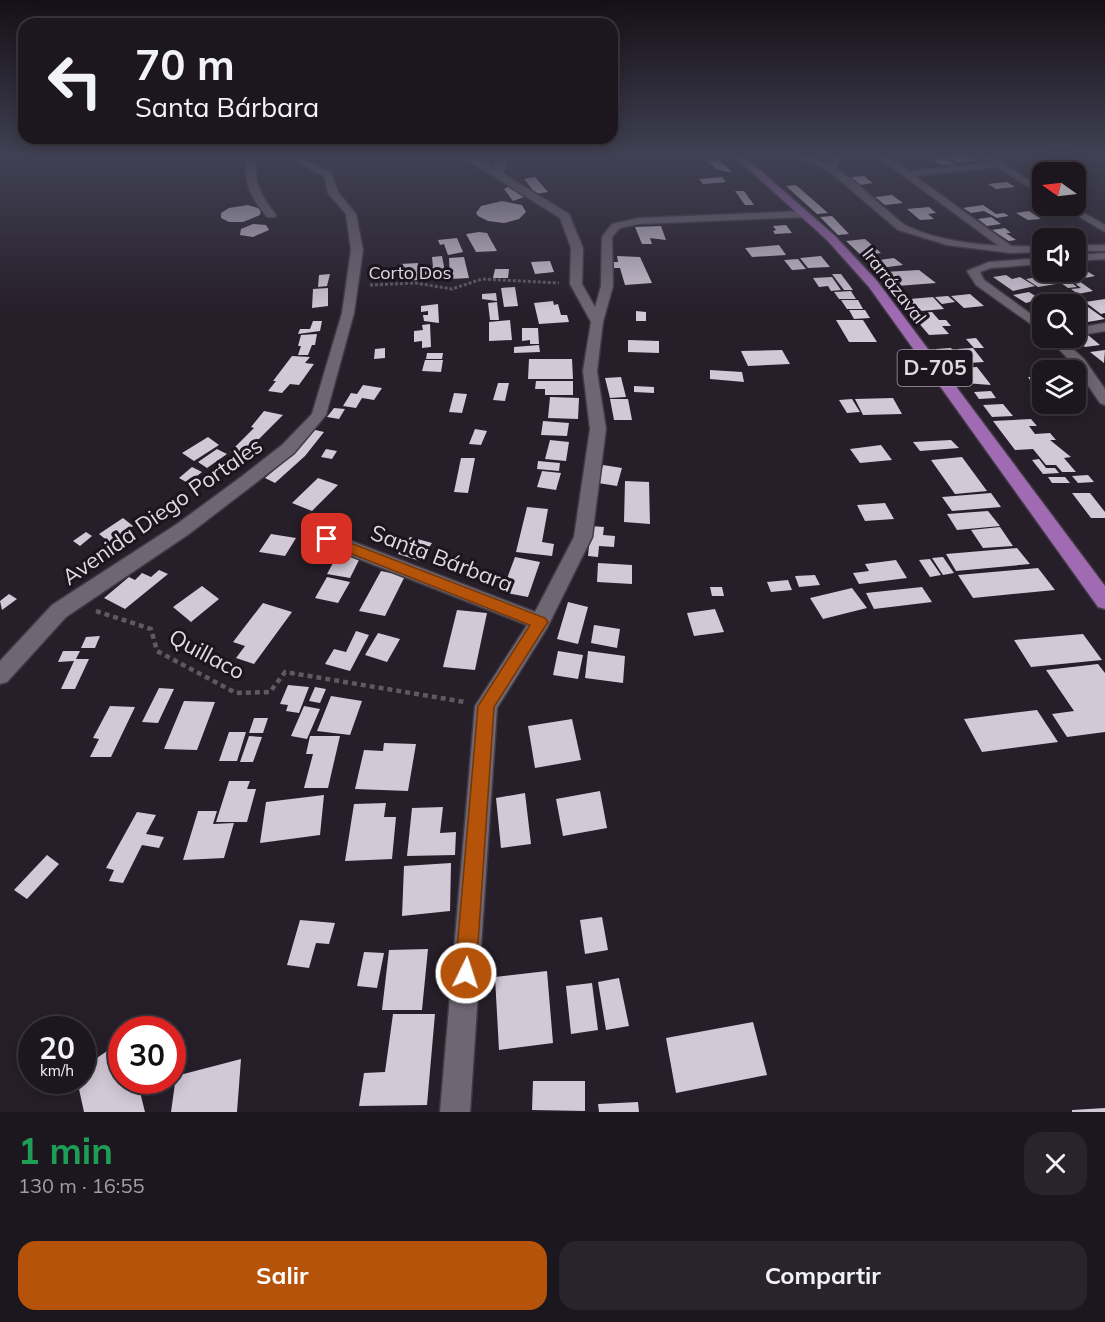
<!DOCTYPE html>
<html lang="es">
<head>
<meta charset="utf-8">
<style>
	body { margin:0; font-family:Mulish,sans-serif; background:#29232c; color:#f1f3f6; height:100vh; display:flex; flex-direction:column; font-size:22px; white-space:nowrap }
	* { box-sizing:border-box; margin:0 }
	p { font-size:20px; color:#a09fa4 }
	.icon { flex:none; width:33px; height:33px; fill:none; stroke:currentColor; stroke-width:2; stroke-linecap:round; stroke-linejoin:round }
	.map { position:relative; height:1112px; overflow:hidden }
	.sheet { display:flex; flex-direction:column; background:#1c161f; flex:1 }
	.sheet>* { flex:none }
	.hud { position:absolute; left:18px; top:18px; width:600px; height:126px; border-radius:18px; box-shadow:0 3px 15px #0003,0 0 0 2px #3a353d; background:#1c161f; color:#f1f3f6; overflow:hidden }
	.needle { width:39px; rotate:284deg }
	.fabs { position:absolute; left:1032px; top:162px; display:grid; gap:12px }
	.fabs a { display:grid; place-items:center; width:54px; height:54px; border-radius:12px; background:#1c161f; box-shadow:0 3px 15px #0003,0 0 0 2px #3a353d; font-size:30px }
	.speed { position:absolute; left:18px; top:1016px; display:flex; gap:12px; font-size:30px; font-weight:700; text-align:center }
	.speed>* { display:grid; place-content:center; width:78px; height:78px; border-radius:50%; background:#1c161f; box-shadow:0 3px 15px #0003,0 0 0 2px #3a353d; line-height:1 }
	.speed small { font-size:15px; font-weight:400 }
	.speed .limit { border:9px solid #d22; background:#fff; color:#111 }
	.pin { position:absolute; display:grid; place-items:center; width:51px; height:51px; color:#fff; margin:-26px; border-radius:12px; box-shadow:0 3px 9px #0006 }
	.me { position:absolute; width:66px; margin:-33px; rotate:4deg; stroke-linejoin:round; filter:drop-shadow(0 0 4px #0008) }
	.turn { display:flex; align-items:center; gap:21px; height:126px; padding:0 18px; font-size:27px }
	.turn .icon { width:78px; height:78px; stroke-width:2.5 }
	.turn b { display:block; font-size:42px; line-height:51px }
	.round { display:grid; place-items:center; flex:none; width:63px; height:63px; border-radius:18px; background:#29232c }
	.summary { display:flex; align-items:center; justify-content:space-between; height:102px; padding:0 18px }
	h1 { font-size:36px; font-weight:700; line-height:45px; color:#1e9e55 }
	.button { display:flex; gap:12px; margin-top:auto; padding:12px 18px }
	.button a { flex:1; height:69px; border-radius:18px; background:#b45309; color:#fff; font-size:24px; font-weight:700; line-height:69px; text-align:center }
	.button a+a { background:#29232c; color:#f1f3f6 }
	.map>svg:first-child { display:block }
	.building { fill:#d2c8d6 }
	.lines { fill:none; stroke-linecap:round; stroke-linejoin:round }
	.street-casing { stroke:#413a43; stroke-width:3 }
	.secondary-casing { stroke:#413a43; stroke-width:3 }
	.primary-casing { stroke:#413a43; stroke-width:3 }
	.path-far1 { stroke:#605962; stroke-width:3; stroke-dasharray:3 2; stroke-linecap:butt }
	.path { stroke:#605962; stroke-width:4.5; stroke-dasharray:5 4; stroke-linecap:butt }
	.street { fill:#6f6673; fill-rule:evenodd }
	.secondary { fill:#6f6673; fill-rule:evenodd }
	.primary { fill:#a06bb3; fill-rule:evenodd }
	.route { fill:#b45309; stroke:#753606; stroke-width:1.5 }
	.labels { text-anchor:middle; stroke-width:6; stroke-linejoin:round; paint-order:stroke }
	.far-street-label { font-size:18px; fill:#dfdae1; stroke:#1c151f }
	.shield { fill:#1c151f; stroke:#a49fa7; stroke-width:1.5 }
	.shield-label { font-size:21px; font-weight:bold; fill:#dfdae1 }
	.street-label { font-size:22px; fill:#dfdae1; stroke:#1c151f }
</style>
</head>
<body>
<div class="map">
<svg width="1105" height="1112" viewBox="0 0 1105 1112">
	<rect width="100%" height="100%" fill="#261e29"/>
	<path class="building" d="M948 157H968L975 161 958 163Z
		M946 158 955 164 940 165 931 159Z
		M719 160 733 173 716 169 707 161Z
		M864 176 873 183 860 185 851 177Z
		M535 177 548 192 536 194 524 179Z
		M722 177 726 182 703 184 699 179Z
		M1007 182 1015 187 996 189 988 184Z
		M796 185 828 213 817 214 786 186Z
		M508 187 524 197 513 201 504 189Z
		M735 191H744L754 205H745Z
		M892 195 903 203 885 205 875 197Z
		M502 201 522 205 526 212 519 219 504 223 488 221 478 216 476 213 481 206Z
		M248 205 261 209 260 215 243 222H229L221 218V213L229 208Z
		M983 205 996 214 1004 213 1009 216 997 218 984 211 971 213 963 208Z
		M929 207 936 213 928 214 934 219 920 220 907 209Z
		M1051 209H1052L1063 216 1051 217 1041 211Z
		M1029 211 1041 219 1028 220 1016 213Z
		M832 216 849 234 838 235 820 217Z
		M991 217 1001 224 987 226 978 219Z
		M253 224 266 225 269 230 253 237 240 235 241 229Z
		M786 225 792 233 775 234 773 231 776 230 773 226Z
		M661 226 666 240 650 238 652 244H642L635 227Z
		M1005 228 1011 233H1006L1016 240 1009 241 992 230Z
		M1058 228 1069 235 1053 236 1043 229Z
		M479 232 487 233 497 251 476 252 466 234Z
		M457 238 463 252 448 255 444 244 440 245 438 240Z
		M865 239 881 253 862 256 846 241Z
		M779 245 786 255 752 257 745 248Z
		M442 256 445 272H435L437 278 426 279 424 268 433 267 432 257Z
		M617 256 640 257 652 283 625 285 620 268H614L613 262H618Z
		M821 256 830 267 808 268 800 258Z
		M464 257 469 278 450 279 449 258Z
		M894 258 903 265 880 268 872 261Z
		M798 259 806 269 792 270 784 260Z
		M550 261 554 272 535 274 531 262Z
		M418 263 417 280 399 281 400 264Z
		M495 269H509L508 278H493Z
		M1083 269 1095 276 1080 279 1069 272Z
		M919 270 936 283 897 286 884 272Z
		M1064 272 1076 280 1069 281 1077 287 1068 288 1047 273Z
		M330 274 327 286 318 287 319 275Z
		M832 274H841L853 290H844Z
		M1006 275 1012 279 1020 277 1035 286 1013 291 993 277Z
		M1044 276 1056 284 1038 287 1026 279Z
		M832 277 841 290 831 291 828 286 819 287 813 278Z
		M1079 281 1093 291 1078 294 1071 289 1081 288 1073 282Z
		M515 287 518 306 504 307 501 288Z
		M328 288V306L312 308 313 289Z
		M851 291 856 299H839L834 292Z
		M1029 292 1040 299 1026 303 1013 295Z
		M496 293 497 301 482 299V294Z
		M970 294 984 306 964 308 951 296Z
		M948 296 955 302 942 304 935 297Z
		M933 297 944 309 909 312 898 300Z
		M1105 299V313L1101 314 1085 302Z
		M841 300H858L863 309H847Z
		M553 301 554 305 558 304 561 315H567L569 322 539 324 534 303Z
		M497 302 499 320H490L488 303Z
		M438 304 439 323 424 321 423 315H428V311L421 312V306Z
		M1088 307 1105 319 1088 322 1076 312V308Z
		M849 310H865L870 318 854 319Z
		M636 311 646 312V321H636Z
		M932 312 939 320H946L951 326H942L949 334 929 335 911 314Z
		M510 320 512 340 489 341V322Z
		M836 320H863L877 342H849Z
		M313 321H322L320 331 298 334 300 329H310Z
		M430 324 431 347 422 348V341L414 342V331L423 330 422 325Z
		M522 328H538L539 344H530V340L522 341Z
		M317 334 315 345H312L308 355H298L301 346H298L301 335Z
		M1088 335 1100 345 1085 347 1073 338Z
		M976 338 984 348H974L966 339Z
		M628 340 659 341V353L628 352Z
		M539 345 540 352 514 353V347Z
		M385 348V358L374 359 375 349Z
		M951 348 963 364H948L936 349Z
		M973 348 984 362 968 363 958 349Z
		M782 350 790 364 748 366 741 351Z
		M1105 350 1104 363 1090 352Z
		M427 353H443L442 359H426Z
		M292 356 310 357 305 363 314 364 299 385 290 384 282 393 268 391 276 381H273Z
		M529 359H572L573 379H528Z
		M425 360H443L441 372 422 371Z
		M977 367 991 385 965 383 954 368Z
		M710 370 742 372 744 382 710 379Z
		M621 377 626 397 610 398 605 378Z
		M1028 377H1042V388H1035Z
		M536 381H573V395H545V389H535Z
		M498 383H509L505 401 493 400Z
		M363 385 382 388 374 400 362 398 356 408 343 406 351 393 357 394Z
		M634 386 654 387V393L634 392Z
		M991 391 996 398 979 399 974 392Z
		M454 393 467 394 462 413 449 412Z
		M550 397 579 398 578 419 548 418Z
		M893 398 902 414 863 415 855 399Z
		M610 399H628L632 420H614Z
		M852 399 860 412 847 413 839 400Z
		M1003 404 1013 416 992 417 983 405Z
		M334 408 345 409 339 419 327 417Z
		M264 411 283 415 241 457 230 452 254 428 251 427Z
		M1031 419 1037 426H1029L1035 434 1050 433 1056 440H1050L1071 457 1064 458 1076 472H1062L1056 465H1046L1033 449 1015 450 993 421Z
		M543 421 569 423 567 436 541 435Z
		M311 429 324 432 305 456 275 483 265 478 286 460Z
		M475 429 487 431 481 445 469 444Z
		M208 437 219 445 194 461 182 453Z
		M550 440 569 442 566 461 545 459Z
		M951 440 959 448 920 451 913 442Z
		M881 445 892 460 860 463 850 449Z
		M217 449 227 454 207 468 198 462Z
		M326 449 337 451 332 459 321 457Z
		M962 457 987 491 955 494 931 460Z
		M461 458H475L468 493 454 492Z
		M1039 459 1046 468H1055L1059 473 1043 474 1032 460Z
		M538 461 560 463 559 471 537 469Z
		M603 465 622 468 617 486 598 483Z
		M192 467 202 472 188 483 179 478Z
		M542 471 561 473 556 490 537 487Z
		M1088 475 1094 482 1078 483 1072 476Z
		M1048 477H1065L1070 483H1052Z
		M318 478 338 485 312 511 292 503Z
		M625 481 649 482 650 524 624 522Z
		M991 493 1001 507 952 511 942 497Z
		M1072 493H1090L1105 512V518H1091Z
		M885 503 894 519 865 521 857 505Z
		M527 507 548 509 542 542 554 544 552 556 516 552Z
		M988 511 1000 526 957 530 947 514Z
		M123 518 133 526 109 542 99 534Z
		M591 526 604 527 603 535 615 536 614 547 599 546 598 557 588 556Z
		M1000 527 1013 546 983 548 971 530Z
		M86 532 92 536 80 546 73 541Z
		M271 534 296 538 285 556 259 552Z
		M410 537 432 543 420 561 398 554Z
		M1017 548 1030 564 956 571 946 554Z
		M338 554 360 558 350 578 327 574Z
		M515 557 540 562 528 597 502 592Z
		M943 557 954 573 943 575 932 558Z
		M930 559 941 575 930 577 919 560Z
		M896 560 907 578 859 584 853 573 869 571 865 564Z
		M598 563 632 565V584L597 582Z
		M1038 568 1055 590 973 598 958 575Z
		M159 570 168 574 125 609 104 598 129 577 135 580 142 573 151 577Z
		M381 571 405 576 385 616 359 611Z
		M815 575 820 585 799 587 795 576Z
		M327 577 350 582 338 603 315 598Z
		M788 580 792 590 771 592 767 582Z
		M202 586 219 599 191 622 173 607Z
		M710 587H722L724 596H712Z
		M922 587 932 602 874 609 866 593Z
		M852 588 867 608 823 619 810 598Z
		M9 594 17 599 2 610 0 601Z
		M568 602 588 607 578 644 557 639Z
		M263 603 292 612 254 664 236 658 245 646 233 642Z
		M715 609 724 632 694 636 687 613Z
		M457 610 487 613 475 670 443 667Z
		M594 625 620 629 617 648 591 643Z
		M356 631 369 635 350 671 325 664 334 649 346 652Z
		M378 633 400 639 387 662 365 655Z
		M1083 634 1102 660 1031 667 1014 640Z
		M100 636 95 648H81L86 637Z
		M63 651H80L76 659H89L75 689H61L74 661 58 662Z
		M558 651 583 655 578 679 553 675Z
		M588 651 625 656 623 683 585 678Z
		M1098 664 1105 673V732L1067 737 1052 714 1074 711 1046 670Z
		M288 685 309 687 299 713 286 711 288 705 280 704Z
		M315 687 326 689 320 703 309 701Z
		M159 688 174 689 158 723 142 722Z
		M331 696 362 701 350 735 317 731Z
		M184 701 215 702 197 750 164 749Z
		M110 706 135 707 111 757H90L99 739 93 738Z
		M304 706 320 709 307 739 291 736Z
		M1037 710 1058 742 982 752 964 719Z
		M254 718H268L263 733H249Z
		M572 719 581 760 535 768 528 726Z
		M229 732H246L237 761H219Z
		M249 736 262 737 253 762H240Z
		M310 736H340L328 788H304L313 754H306Z
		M384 743 416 744 408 791 355 789 364 750 383 751Z
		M229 781H250L247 789H256L247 822H216Z
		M600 791 607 828 563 836 556 799Z
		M525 793 531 844 501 848 496 798Z
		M324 795 320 835 260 843 266 802Z
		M386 803 384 817H396L392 859 345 861 354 804Z
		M443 807 440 833 456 832 455 855 407 856 412 808Z
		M198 811H217L213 824 234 823 224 858 183 860Z
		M137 812 156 815 146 834 164 837 159 848 142 845 123 883 109 881 114 870 106 868Z
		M47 855 59 864 27 899 14 890Z
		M451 863 450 911 402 916 404 866Z
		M602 917 608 950 585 954 580 920Z
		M300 920 335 923 329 944 316 943 309 968 287 965Z
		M428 949 422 1010H382L389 950Z
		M364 952 384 953 377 988 357 986Z
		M547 971 553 1043 499 1050 495 977Z
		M619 978 629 1026 606 1030 598 982Z
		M592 983 598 1030 571 1034 566 986Z
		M393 1014H435L427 1105 359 1106 364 1073 385 1072Z
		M753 1022 767 1075 676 1093 666 1038Z
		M122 1041V1080H137L145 1112H84L77 1080H82V1068Z
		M241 1059 237 1112H171L176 1076Z
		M533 1081H585V1111L532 1110Z
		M638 1102 639 1112H599L598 1104Z
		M1105 1108V1112H1072V1110Z"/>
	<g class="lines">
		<defs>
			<path id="street" d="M247 157H256C253 183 261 195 276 215L275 217H267C251 198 243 183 247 157Z
				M286 157H297L331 172 338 192 356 214 363 250 354 313 326 415 294 453 253 485 189 534 66 617 7 682 0 684V661L52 605 177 524 241 477 282 445 312 414 342 313 351 250 346 214 328 193 324 176Z
				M463 157H474L494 169 496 157H504L506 165 502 173 569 214 583 248 582 284 595 307 601 286 602 237 612 224 639 218 805 211 810 214 805 217 639 224 620 228 612 237 613 286 603 322 597 371 606 429 592 537 547 628 497 708 470 1112H440L475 706 527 625 321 544 318 539 321 534H333L535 612 574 537 590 429 583 371 591 322 570 284 571 248 560 218Z
				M831 157H840L836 168 831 171 826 168Z
				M878 157H889L909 171 1000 162 1002 164 997 167 915 176 1017 250 1007 252Z
				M1105 253V259L1076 261V255Z
				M1042 258V264L991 268 980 272 984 280 1042 322V332L976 285 967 271 989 262Z
				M1105 323V331L1076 336V328Z
				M1048 338H1061L1084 359 1105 389V405L1100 403 1074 365Z"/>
			<path id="secondary" d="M798 157C835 157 862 189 889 212 895 217 901 223 907 226 947 245 999 247 1042 246V252L1011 253 947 245 898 230 828 170Z
				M981 157H991L1042 188V195Z
				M1061 206H1072L1105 225V232Z
				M1076 245H1105V251H1076Z"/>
			<path id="primary" d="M735 157H745L835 236 877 281 1105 586V609L1098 607 869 287 827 240Z"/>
		</defs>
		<use href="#street" class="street-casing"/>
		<use href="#secondary" class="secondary-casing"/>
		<use href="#primary" class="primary-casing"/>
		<path class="path-far1" d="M370 285 415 283 452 289 482 279 559 283"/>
		<path class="path" d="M96 611 151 629 157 651 236 693 270 692 285 672 465 702"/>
		<use href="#street" class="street"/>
		<use href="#secondary" class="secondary"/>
		<use href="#primary" class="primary"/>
	</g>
	<linearGradient id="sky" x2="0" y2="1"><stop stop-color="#151017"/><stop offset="0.5" stop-color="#414154"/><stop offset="1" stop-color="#414154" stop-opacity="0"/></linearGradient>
	<rect width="1105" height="312" fill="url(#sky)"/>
	<path class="route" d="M327 534 545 618 548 622 494 707 476 973 473 981 466 984 458 981 455 973 478 706 530 625 322 542V535Z"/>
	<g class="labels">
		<g class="far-street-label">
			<text x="410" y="279">Corto Dos</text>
			<text transform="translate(894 286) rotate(52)" y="6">Irarrázaval</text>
		</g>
		<rect class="shield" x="897.5" y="350" width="75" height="36" rx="4.5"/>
		<g class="shield-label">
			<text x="935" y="375">D-705</text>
		</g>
		<g class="street-label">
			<text transform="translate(162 511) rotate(-35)" y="8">Avenida Diego Portales</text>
			<text transform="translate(442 558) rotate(21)" y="8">Santa Bárbara</text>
			<text transform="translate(207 654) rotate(28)" y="8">Quillaco</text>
		</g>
	</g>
</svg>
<div class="fabs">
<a><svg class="needle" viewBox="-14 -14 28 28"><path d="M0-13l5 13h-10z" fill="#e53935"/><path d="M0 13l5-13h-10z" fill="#a09fa4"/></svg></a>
<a><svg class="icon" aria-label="sound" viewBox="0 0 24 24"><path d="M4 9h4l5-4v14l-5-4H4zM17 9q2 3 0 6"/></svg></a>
<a><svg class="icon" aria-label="search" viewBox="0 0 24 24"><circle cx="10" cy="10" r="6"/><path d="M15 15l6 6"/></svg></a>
<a><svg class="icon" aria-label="layers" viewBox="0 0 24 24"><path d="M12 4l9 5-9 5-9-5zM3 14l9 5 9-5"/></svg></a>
</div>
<div class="speed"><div>20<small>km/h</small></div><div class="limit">30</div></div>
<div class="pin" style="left:327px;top:539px;background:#d93025"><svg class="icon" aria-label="arrive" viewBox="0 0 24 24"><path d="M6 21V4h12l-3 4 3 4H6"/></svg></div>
<svg class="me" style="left:466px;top:973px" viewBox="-20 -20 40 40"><circle r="17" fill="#b45309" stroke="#fff" stroke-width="3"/><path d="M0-11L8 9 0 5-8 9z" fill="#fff"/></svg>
<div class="hud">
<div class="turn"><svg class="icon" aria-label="left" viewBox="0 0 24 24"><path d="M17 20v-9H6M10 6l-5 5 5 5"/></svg><div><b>70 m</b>Santa Bárbara</div></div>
</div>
</div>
<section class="sheet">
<div class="summary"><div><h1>1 min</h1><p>130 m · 16:55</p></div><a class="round"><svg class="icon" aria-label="close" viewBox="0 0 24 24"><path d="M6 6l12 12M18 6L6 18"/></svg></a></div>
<div class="button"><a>Salir</a><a>Compartir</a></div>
</section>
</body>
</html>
